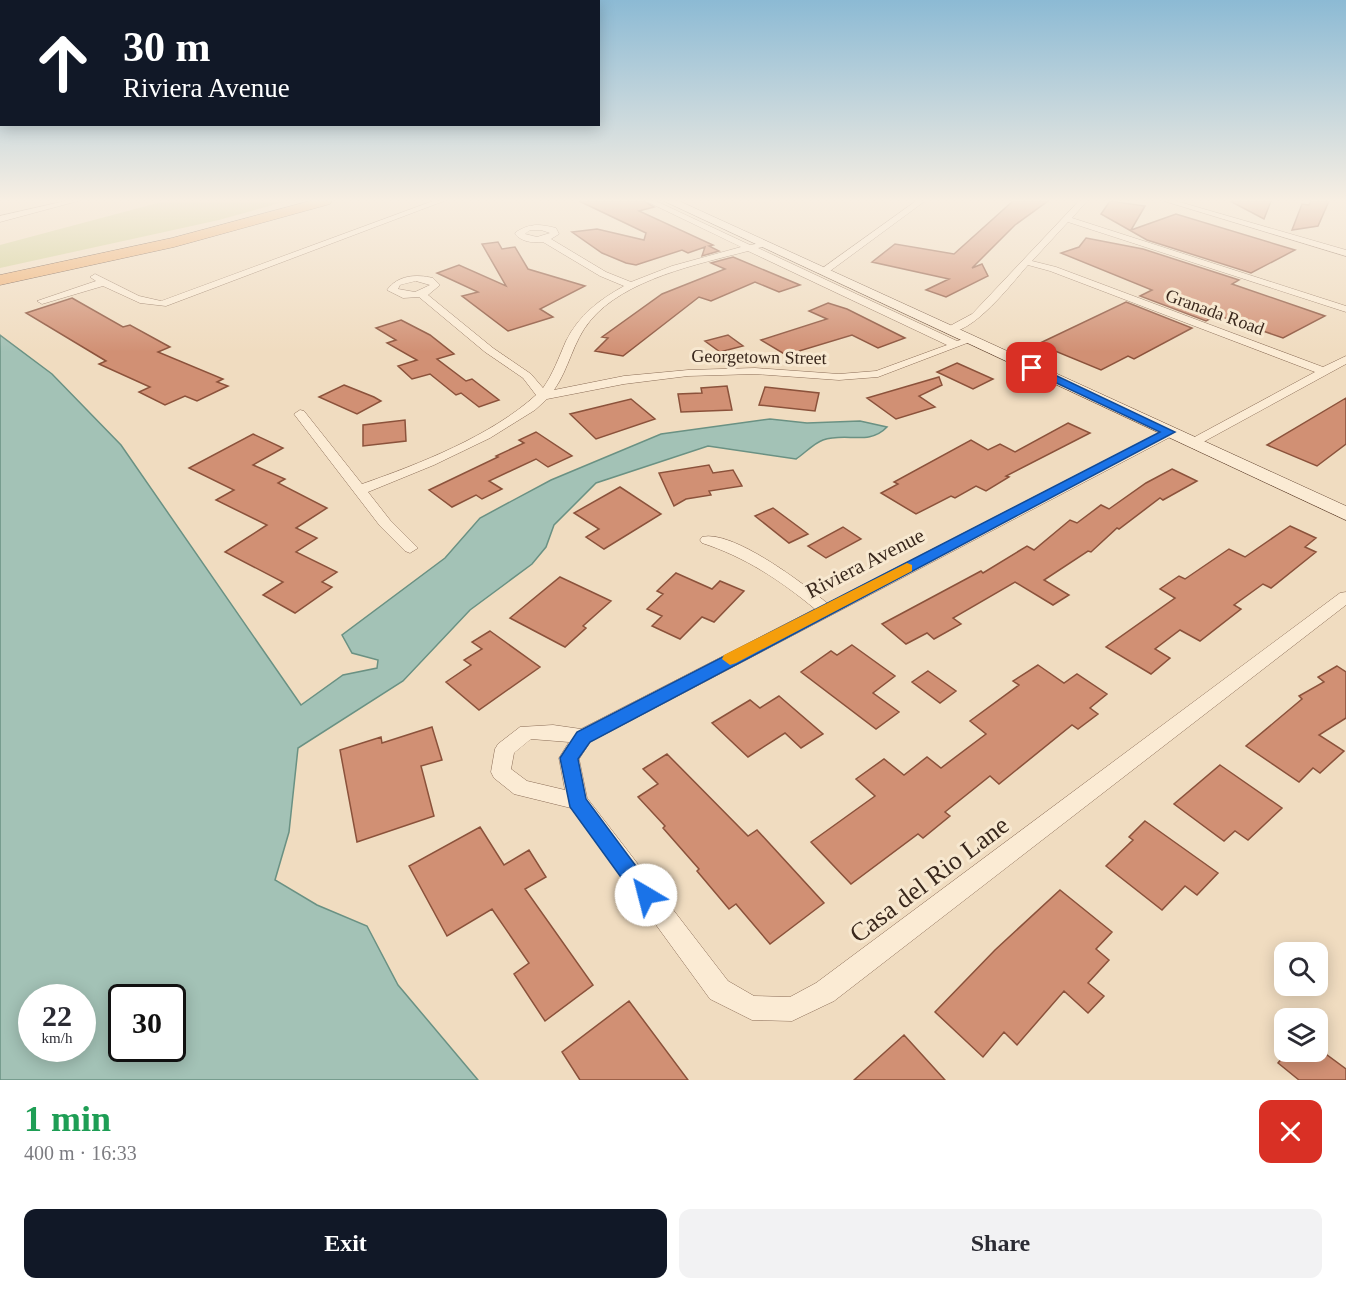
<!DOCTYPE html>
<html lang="en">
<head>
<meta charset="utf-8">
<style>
	body { margin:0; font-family:Georgia,serif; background:#f2f2f3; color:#2b2b33; height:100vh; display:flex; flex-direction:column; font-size:22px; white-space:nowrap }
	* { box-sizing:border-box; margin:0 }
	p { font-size:20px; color:#7c7c81 }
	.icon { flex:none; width:33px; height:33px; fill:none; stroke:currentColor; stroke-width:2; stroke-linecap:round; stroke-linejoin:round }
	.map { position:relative; height:1080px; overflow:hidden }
	.details { display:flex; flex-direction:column; background:#fff; flex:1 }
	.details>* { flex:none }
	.banner { position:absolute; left:0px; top:0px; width:600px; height:126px; box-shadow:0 3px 15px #0003; background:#111827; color:#fff; overflow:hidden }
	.controls { position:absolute; left:1274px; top:942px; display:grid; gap:12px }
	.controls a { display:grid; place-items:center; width:54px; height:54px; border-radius:12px; background:#fff; box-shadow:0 3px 15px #0003; font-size:30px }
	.speed { position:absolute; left:18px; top:984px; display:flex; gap:12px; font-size:30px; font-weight:700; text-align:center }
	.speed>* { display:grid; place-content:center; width:78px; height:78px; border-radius:50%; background:#fff; box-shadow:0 3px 15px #0003; line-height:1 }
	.speed small { font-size:15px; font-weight:400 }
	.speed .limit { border:3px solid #111; border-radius:9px; background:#fff; color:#111 }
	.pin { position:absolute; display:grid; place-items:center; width:51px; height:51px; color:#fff; margin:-26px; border-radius:12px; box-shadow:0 3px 9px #0006 }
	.me { position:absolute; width:66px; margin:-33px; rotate:323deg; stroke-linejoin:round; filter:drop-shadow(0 0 4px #0008) }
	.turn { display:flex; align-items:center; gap:21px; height:126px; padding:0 24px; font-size:27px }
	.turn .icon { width:78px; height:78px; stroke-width:2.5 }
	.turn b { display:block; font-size:42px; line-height:51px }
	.round { display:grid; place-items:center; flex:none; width:63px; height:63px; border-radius:12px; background:#f2f2f3 }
	.overview { display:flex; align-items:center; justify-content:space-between; height:102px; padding:0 24px }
	h1 { font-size:36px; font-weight:700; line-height:45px; color:#1e9e55 }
	.cta { display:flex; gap:12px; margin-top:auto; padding:12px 24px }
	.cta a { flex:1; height:69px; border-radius:12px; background:#111827; color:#fff; font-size:24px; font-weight:700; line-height:69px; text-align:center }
	.cta a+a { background:#f2f2f3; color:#2b2b33 }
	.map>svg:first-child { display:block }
	.green { fill:#cfcf94 }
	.water { fill:#a3c2b6; stroke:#6a9183; stroke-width:1.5; fill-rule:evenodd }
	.building { fill:#d19074; stroke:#8b523b; stroke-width:1.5 }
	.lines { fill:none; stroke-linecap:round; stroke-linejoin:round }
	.minor-casing { stroke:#8b6d57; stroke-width:1 }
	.secondary-casing { stroke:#6c4e3a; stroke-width:1 }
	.trunk-casing { stroke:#583b2c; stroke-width:1 }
	.minor { fill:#fbebd4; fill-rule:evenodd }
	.secondary { fill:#fbebd4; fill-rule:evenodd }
	.trunk { fill:#eeae70; fill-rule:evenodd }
	.route { fill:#1a73e8; stroke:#114b97; stroke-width:1.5 }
	.slow { fill:#f59e0b }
	.labels { text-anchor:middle; stroke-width:6; stroke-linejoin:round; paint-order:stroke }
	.far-street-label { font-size:18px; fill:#39271c; stroke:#f7e8d0 }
	.street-label { font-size:21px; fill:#39271c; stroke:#f7e8d0 }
	.near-street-label { font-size:26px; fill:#39271c; stroke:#f7e8d0 }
</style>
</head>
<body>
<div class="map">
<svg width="1346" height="1080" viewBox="0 0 1346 1080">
	<rect width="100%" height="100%" fill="#f0dcc0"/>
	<path class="green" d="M165 201H287L219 220 0 268V245Z"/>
	<path class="water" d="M0 335 52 374 121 445 301 705 343 675 377 668 378 660 352 653 342 635 445 558 480 518 551 480 661 434 770 419 807 423 860 421 887 427C869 446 846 432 823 440 814 443 804 454 796 459L708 446 596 483 554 525 546 547 532 564 470 610 403 681 298 748 289 832 275 880 317 905 367 926 398 985 478 1080H0ZM32 998H82V1048H32ZM122 998H172V1048H122Z"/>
	<path class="building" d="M579 201H644L654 207 639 211 713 245 709 246 719 251 702 256 705 247 688 253 682 250 636 265 626 263 602 253 572 232 597 229 644 240 646 233Z
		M1013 201H1048L1015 225 972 268 982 264 988 276 946 297 926 290 949 279 872 262 895 244 954 254Z
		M1110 201 1145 206 1131 230 1176 214 1295 250 1251 273 1147 240 1101 214Z
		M1230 201H1271L1264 219Z
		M1311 201H1329L1318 226 1292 230 1302 204 1309 205Z
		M1086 238 1143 249 1239 280 1232 284 1325 316 1283 338 1217 315 1206 321 1140 296 1152 290 1061 253 1079 247Z
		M498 242 502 249 515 247 528 269 585 286 540 309 553 317 508 331 462 296 478 292 437 273 459 265 506 286 482 244Z
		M733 257 800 285 779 292 755 282 711 301 699 297 623 356 595 351 608 338 602 337 662 294 725 269 711 263Z
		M72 298 123 327 130 325 170 347 158 352 223 379 217 382 228 386 197 401 185 396 165 405 139 392 150 387 99 364 106 361 26 313Z
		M1126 302 1192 328 1134 359 1128 356 1101 370 1038 344Z
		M828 303 847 309 905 338 878 348 852 335 786 355 761 340 827 319 809 311Z
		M401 320 430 335 454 354 437 359 466 381 472 379 499 400 479 407 461 393 456 395 430 374 412 379 398 366 417 360 387 343 396 340 376 328Z
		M728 335 743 346 720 352 705 341Z
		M957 363 993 379 973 389 937 372Z
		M939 377 942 385 919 396 935 407 896 419 867 398Z
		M344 385 374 397 381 401 357 414 319 397Z
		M727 386 732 410 681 412 678 394 702 393 701 388Z
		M765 387 819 393 815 411 759 405Z
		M1346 398V444L1317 466 1267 445Z
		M631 399 655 419 596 439 570 414Z
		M405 420 406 441 363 446V425Z
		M1068 423 1090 433 1006 476 1009 477 986 491 976 486 955 498 951 496 916 514 881 493 898 484 894 482 971 440 988 450 1000 444 1015 452Z
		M536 432 572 456 548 467 536 459 489 481 502 489 482 499 476 495 452 507 429 490 498 457 496 456 524 443 519 440Z
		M253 434 283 448 253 465 285 479 278 483 327 508 296 528 317 538 296 552 337 572 322 582 332 587 295 613 263 595 283 582 225 552 267 525 216 500 234 490 189 468Z
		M709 465 713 473 733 470 742 486 709 491 711 495 686 499 674 506 659 473Z
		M1172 469 1197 481 1163 500 1160 498 1119 529 1117 528 1091 552 1088 551 1044 580 1069 595 1053 605 1015 582 953 618 961 624 934 639 927 633 906 644 882 624 981 571 983 573 1027 546 1034 550 1070 520 1077 523 1101 505 1109 509 1146 483Z
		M620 487 661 514 604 549 586 537 599 529 574 513Z
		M773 508 808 534 789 543 755 516Z
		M1290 526 1316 538 1305 547 1316 552 1271 588 1263 584 1234 605 1241 609 1200 641 1180 630 1155 649 1170 658 1151 674 1106 647 1175 598 1160 589 1179 576 1185 579 1229 549 1245 557Z
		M843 527 861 539 826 558 808 546Z
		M676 573 712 589 720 581 744 591 714 622 702 617 680 639 652 626 662 616 647 609 663 594 657 591Z
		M560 577 611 601 583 626 586 628 565 647 510 618Z
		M490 631 540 667 479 710 446 682 471 665 464 660 482 649 472 642Z
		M852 645 895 676 873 693 899 712 876 729 801 672 831 651 837 655Z
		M1038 665 1064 683 1077 674 1107 694 1090 708 1098 714 1078 729 1072 725 999 784 990 776 945 812 950 816 923 838 918 834 851 884 811 842 875 796 856 779 884 759 904 775 927 757 941 768 986 734 970 721 1019 685 1013 681Z
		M1337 666 1346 672V718L1319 735 1344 751 1320 773 1313 768 1299 782 1246 746 1302 699 1299 696 1324 682 1318 677Z
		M928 671 956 691 940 703 912 682Z
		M779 696 823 734 801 748 785 733 748 757 712 723 750 700 760 708Z
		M432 727 442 760 421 766 434 816 357 842 340 750 381 737 382 743Z
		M667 754 748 836 757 830 824 903 770 944 736 904 729 909 697 871 699 869 663 828 665 826 638 797 658 784 643 769Z
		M1220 765 1282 808 1248 840 1235 831 1224 841 1174 804Z
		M1145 821 1218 873 1197 895 1185 886 1162 910 1106 866 1133 840 1129 837Z
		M480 827 504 865 529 850 546 877 525 889 593 985 545 1021 514 974 529 963 492 909 447 936 409 866Z
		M1060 890 1112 932 1096 949 1109 960 1088 983 1104 996 1088 1013 1064 991 1017 1045 1004 1032 983 1057 935 1012 995 950Z
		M629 1001 688 1080H580L562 1052Z
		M904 1035 945 1080H854Z
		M1287 1052H1323L1346 1069V1080H1299L1278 1063Z"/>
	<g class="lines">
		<defs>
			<path id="minor" d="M65 201H78L0 222V216Z
				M433 201H444L166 306 140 303 103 286 42 304 37 301 96 281 90 277 95 274 139 296 161 301Z
				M646 201H656L750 245 766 242V246L758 248 957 341 970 337 975 340 878 377 839 380 755 374 688 376 624 384 547 399 535 410 490 438 434 465 368 492 390 520 418 548 410 553 405 551 380 526 294 414 300 410 304 411 362 484C419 464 491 436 536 395L523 378 485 352 419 297 403 298 387 290C398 275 416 274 433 278L440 285 428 295 493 348 531 374 543 388C553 374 559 357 566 341 579 315 599 300 624 286L600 276 543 242C532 243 522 242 515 234L516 232C530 223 540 224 556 228L559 234 551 239 606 272 631 282 672 266 741 247ZM530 230H541L550 233 537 237 525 234ZM748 251 947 345 876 371 839 374 755 368 688 370 624 376 554 390C569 369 573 341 590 321 624 279 699 264 748 251ZM416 281 430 285 415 292 398 289 400 285Z
				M916 201H925L826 274H820V270Z
				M1079 201H1087L1072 218 1346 306V312L1068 222 1032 261 1056 267 1323 367 1346 356V364L1194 447 1189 446 1187 443 1189 440 1315 372 1050 271 1028 265C1012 283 972 336 946 332V328L972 314Z
				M1164 201H1176L1346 250V256Z
				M1169 428 1174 429V435L590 742 579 759 587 798 728 981 754 996 790 997 816 983 1340 593 1346 592V605L834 1001 792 1021 752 1020 710 999 571 808 514 794 494 778 491 772 495 749 498 744 520 727 553 725 581 729 815 609C780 580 745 557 702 543L700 540 702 537C732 529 804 584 827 603ZM531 739 569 742 559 758 565 790 527 781 511 769 514 753Z"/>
			<path id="secondary" d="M664 201H679L1346 506V520Z"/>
			<path id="trunk" d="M310 201H332L330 204 174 247 0 285V275L172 238Z"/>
		</defs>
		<use href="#minor" class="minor-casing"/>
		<use href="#secondary" class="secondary-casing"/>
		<use href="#trunk" class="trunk-casing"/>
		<use href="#minor" class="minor"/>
		<use href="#secondary" class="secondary"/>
		<use href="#trunk" class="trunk"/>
	</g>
	<linearGradient id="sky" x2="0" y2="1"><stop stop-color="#8cbad4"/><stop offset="0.57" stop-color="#f8efe3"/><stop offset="1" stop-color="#f8efe3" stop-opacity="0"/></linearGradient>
	<rect width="1346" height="352" fill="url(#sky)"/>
	<path class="route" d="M1029 366H1036L1175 432 590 742 578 759 586 799 653 889 656 895 653 902 646 904 639 902 570 807 560 758 577 732 1160 432 1029 370Z"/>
	<path class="slow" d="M907 563 912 565V571L736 663 730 665 722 659 724 655Z"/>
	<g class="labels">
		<g class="far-street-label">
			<text transform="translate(1215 312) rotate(20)" y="6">Granada Road</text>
			<text transform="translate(759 357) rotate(1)" y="6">Georgetown Street</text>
		</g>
		<g class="street-label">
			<text transform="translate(865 563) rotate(-27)" y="7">Riviera Avenue</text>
		</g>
		<g class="near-street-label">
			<text transform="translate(929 879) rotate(-37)" y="9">Casa del Rio Lane</text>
		</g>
	</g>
</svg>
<div class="controls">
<a><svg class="icon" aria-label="search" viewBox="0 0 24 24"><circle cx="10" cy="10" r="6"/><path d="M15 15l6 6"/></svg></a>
<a><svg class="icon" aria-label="layers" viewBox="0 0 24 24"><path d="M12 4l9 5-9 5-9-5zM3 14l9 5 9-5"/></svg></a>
</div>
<div class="speed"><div>22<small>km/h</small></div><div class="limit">30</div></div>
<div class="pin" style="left:1032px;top:368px;background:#d93025"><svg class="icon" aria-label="arrive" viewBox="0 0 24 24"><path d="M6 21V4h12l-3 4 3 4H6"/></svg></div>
<svg class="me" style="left:646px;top:895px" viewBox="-20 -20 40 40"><circle r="19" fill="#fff"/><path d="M0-13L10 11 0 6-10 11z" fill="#1a73e8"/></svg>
<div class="banner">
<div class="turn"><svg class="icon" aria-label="ahead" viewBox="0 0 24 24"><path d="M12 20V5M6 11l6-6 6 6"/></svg><div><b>30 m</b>Riviera Avenue</div></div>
</div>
</div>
<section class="details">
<div class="overview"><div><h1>1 min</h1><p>400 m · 16:33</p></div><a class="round" style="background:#d93025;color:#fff"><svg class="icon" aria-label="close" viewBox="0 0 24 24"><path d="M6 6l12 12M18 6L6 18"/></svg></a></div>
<div class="cta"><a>Exit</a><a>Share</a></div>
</section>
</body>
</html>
